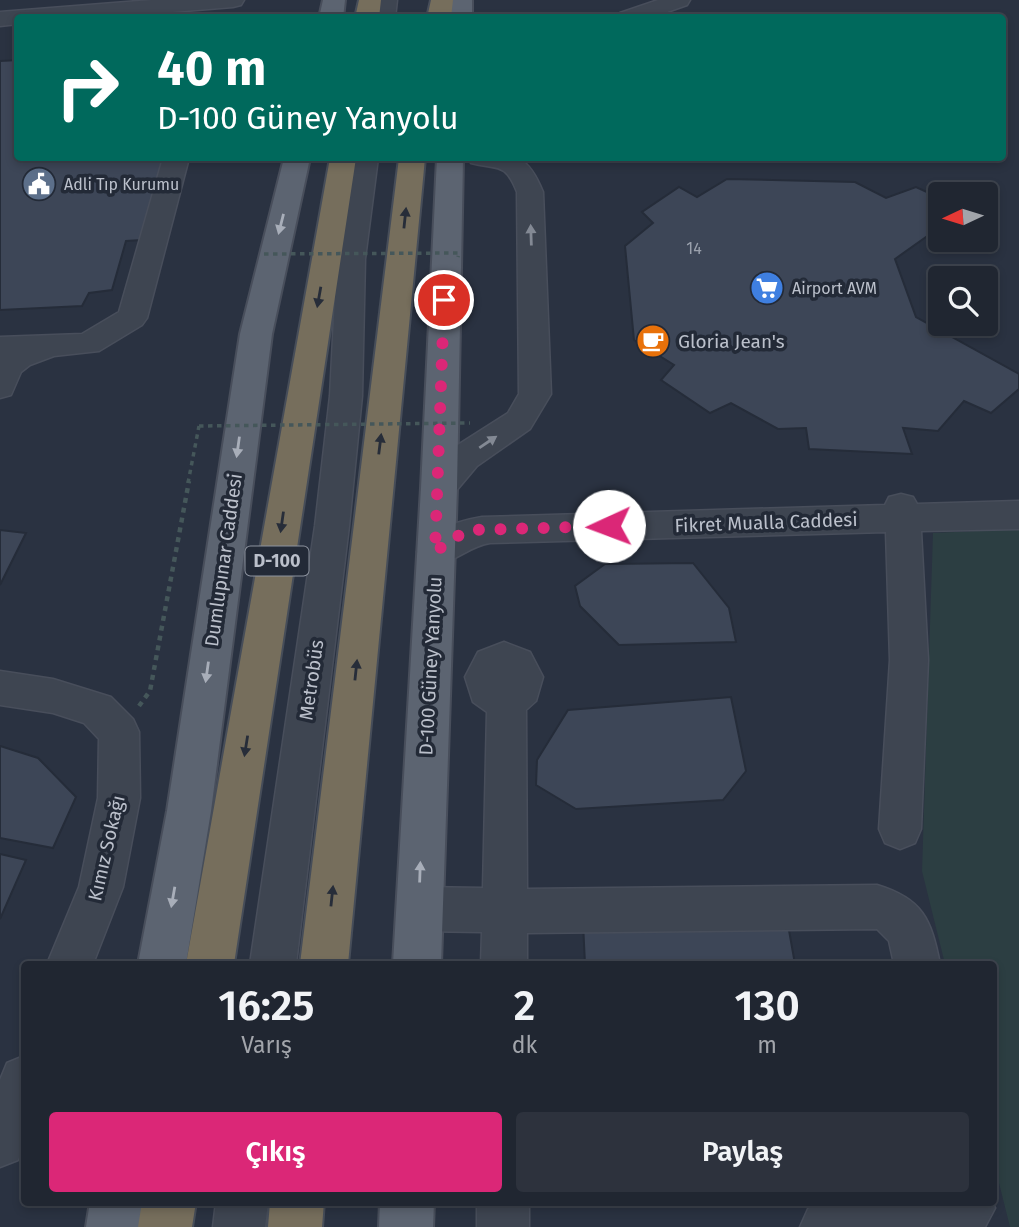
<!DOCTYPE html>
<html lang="tr">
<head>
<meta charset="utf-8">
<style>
	body { margin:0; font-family:"Fira Sans",sans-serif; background:#2d323d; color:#f1f3f6; height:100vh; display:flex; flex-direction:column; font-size:26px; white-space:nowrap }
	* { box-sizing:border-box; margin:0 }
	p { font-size:23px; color:#a2a5ab }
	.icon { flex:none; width:38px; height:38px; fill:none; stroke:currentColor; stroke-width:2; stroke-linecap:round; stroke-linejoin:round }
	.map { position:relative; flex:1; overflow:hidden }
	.details { position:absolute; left:21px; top:961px; width:976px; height:245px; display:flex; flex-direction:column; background:#202631; border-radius:7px; box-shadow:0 4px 10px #0003,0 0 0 2px #3d434d }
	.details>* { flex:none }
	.top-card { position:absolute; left:14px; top:14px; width:992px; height:147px; border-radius:7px; box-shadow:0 4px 10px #0003,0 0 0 2px #3d434d; background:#00695c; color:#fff; overflow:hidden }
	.needle { width:46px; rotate:266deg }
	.tools { position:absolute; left:928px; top:182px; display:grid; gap:14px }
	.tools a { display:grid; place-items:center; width:70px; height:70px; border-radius:7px; background:#202631; box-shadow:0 4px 10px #0003,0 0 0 2px #3d434d; font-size:35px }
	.pin { position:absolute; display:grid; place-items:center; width:60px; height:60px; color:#fff; margin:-30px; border:4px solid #fff; border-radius:50%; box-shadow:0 2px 7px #0007 }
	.me { position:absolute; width:77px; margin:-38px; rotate:268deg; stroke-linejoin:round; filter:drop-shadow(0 0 5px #0008) }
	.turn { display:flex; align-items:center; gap:24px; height:147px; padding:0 28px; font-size:32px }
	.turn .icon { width:91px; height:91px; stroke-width:2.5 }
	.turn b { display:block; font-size:49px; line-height:60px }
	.eta { display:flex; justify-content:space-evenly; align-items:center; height:119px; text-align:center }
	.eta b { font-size:42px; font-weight:600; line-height:49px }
	.primary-button { display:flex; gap:14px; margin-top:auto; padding:14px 28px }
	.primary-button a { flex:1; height:80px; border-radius:7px; background:#db2777; color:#fff; font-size:28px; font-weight:600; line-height:80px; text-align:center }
	.primary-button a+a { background:#2d323d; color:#f1f3f6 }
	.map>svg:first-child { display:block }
	.green { fill:#2c3e42 }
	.building { fill:#3d4657; stroke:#252c39; stroke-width:2 }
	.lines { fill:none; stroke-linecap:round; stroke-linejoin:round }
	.minor-casing { stroke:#484e5b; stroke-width:3 }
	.major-casing { stroke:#484e5b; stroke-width:4 }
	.highway-casing { stroke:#464d59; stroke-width:4 }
	.path-far1 { stroke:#45575a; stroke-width:3.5; stroke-dasharray:4.5 4.5; stroke-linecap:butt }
	.path { stroke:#45575a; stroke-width:4.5; stroke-dasharray:5 5; stroke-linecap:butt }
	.minor { fill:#3e4551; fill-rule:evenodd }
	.major { fill:#5c6471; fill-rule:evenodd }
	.highway { fill:#766e5c; fill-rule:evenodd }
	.path-bridge { stroke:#45575a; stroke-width:3.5; stroke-dasharray:4.5 4.5; stroke-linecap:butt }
	.oneway { fill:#272d39 }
	.oneway2 { fill:#a8aeb9 }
	.oneway3 { fill:#838994 }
	.route { stroke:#db2777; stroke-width:12; stroke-dasharray:0 21.6 }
	.labels { text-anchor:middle; stroke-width:7; stroke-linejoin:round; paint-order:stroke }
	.far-poi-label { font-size:16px; fill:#bbc0cb; stroke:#232a37; text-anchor:start }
	.number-label { font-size:16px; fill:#9aa0ac }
	.shield { fill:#232a37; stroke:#8d939f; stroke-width:2 }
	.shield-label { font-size:18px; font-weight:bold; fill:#bbc0cb }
	.poi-label { font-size:19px; fill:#bbc0cb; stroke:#232a37; text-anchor:start }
	.street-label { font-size:19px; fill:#bbc0cb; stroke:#232a37 }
</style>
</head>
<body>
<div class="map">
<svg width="1019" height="1227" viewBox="0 0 1019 1227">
	<rect width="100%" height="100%" fill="#2a3241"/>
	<path class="green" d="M1019 529V1227H1010L994 1163V964H945L922 871 933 533Z"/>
	<path class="building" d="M18 60V158H163L142 240 126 241 112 290 89 293 82 306 0 310V61Z
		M727 179 855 182 886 198 916 187 940 198V227L895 259 916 317 1019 374V389L991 413 964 401 938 431 903 428 912 454 809 449 806 428 778 429 731 403 710 413 661 380 674 365 634 340 625 246 653 223 642 212 679 187 697 197Z
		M0 530 26 533 0 585Z
		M693 563 729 608 736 642 619 645 580 606 575 586 605 564Z
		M731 697 746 771 723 800 576 809 536 785 537 760 568 710Z
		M0 746 38 758 76 797 53 848 0 838Z
		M0 854 26 860 0 919Z
		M787 919 795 964H585L583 923Z"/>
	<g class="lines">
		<defs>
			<path id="minor" d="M152 0H244L241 5 233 7 99 18H18V24L0 26V12Z
				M375 0H397L395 18H373Z
				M658 0H690L687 5 650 18H617L620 13Z
				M163 158H189L147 318 142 325 99 351 54 356 30 365 21 372 11 395 0 398V337L82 334 119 312Z
				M352 158H378L365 259 362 396 349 526 296 964H250L315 526 330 396 337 259Z
				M468 158C512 158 524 146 543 192L551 394 530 429 477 466 451 497 439 501 427 497 422 488 453 448 508 413 519 394 517 192C505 162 499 170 471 163Z
				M901 494 913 497 917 504 1019 501V529L921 531 928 660 921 829 915 843 900 849 885 843 879 829 890 660 886 532 490 543C464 547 448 571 423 562L417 552C429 530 458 521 482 517L885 505 889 497Z
				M504 642 530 652 543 677 536 701 526 710 527 889 877 885C923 899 931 919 940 964H894L889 941 877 929 527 933V964H481L482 932 419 931 403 925 397 909 403 893 419 887 483 888 487 712 473 702 465 677 478 652Z
				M0 671 53 679 111 697 133 719 139 732 140 798 123 887 93 964H47L79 887 98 798 99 739 84 723 53 713 0 705Z
				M24 1056V1143L18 1160 0 1167V1080L7 1063Z
				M216 1202H268L265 1227H213Z
				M477 1202H529V1227H477Z
				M815 1202H992L995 1208 985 1227H800L808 1209Z"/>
			<path id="major" d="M323 0H345L343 18H319Z
				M450 0H472V18H448Z
				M284 158H310L272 334 211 811 186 964H138L167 811 240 334Z
				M437 158H463L457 488 441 964H393L421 488Z
				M90 1202H144L140 1227H86Z
				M380 1202H434L433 1227H379Z"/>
			<path id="highway" d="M359 0H381L379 18H355Z
				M431 0H453L451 18H427Z
				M330 158H356L234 964H186Z
				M399 158H425L348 964H300Z
				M142 1202H196L192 1227H138Z
				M270 1202H324L322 1227H268Z"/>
		</defs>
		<use href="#minor" class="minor-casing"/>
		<use href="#major" class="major-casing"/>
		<use href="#highway" class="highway-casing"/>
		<path class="path-far1" d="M188 483 199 426"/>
		<path class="path" d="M139 706 150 691 189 481"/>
		<use href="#minor" class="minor"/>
		<use href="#major" class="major"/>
		<use href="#highway" class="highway"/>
		<path class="path-bridge" d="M264 254 459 253 458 257
			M199 426 470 423"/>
	</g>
	<defs><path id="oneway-solid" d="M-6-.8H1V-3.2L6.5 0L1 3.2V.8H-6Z" transform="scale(1.75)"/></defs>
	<g class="oneway">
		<use href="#oneway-solid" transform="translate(405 218) rotate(-84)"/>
		<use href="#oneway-solid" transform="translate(319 297) rotate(100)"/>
		<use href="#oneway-solid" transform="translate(380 444) rotate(-83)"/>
		<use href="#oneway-solid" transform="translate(282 522) rotate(98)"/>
		<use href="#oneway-solid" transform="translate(356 670) rotate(-84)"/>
		<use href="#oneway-solid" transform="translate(246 746) rotate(99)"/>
		<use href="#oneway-solid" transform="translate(332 896) rotate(-84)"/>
	</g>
	<g class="oneway2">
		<use href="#oneway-solid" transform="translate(281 224) rotate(104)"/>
		<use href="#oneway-solid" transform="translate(238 447) rotate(98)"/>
		<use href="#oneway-solid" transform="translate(207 672) rotate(98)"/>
		<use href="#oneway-solid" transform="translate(420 872) rotate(-88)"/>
		<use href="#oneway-solid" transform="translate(173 897) rotate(100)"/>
	</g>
	<g class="oneway3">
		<use href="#oneway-solid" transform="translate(531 235) rotate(-92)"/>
		<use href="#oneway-solid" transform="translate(488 442) rotate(-34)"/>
	</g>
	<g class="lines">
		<path class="route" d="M444 300 435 552 455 537 473 530 609 526"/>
	</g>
	<defs>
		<symbol id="civic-disc" viewBox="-11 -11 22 22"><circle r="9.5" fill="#5c6f8a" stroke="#232a37"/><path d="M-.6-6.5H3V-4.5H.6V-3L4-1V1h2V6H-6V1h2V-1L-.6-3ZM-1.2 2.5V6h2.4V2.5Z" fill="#fff"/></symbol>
		<symbol id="supermarket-disc" viewBox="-11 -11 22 22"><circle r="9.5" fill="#3f7fe0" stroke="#232a37"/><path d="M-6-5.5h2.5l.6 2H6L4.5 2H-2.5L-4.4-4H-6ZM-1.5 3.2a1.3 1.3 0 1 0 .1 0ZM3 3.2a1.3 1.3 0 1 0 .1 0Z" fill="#fff"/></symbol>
		<symbol id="cafe-disc" viewBox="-11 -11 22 22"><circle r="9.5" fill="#e8710a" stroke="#232a37"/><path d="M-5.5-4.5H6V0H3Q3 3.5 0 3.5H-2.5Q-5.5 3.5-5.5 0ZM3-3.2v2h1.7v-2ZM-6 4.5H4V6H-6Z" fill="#fff"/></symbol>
	</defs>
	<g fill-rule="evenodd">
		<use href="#civic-disc" x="20" y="165" width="38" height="38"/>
		<use href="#supermarket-disc" x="748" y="269" width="38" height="38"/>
		<use href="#cafe-disc" x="634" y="322" width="38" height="38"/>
	</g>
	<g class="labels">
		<g class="far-poi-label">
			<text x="64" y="190">Adli Tıp Kurumu</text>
			<text x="792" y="294">Airport AVM</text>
		</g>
		<g class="number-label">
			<text x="694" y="254">14</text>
		</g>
		<rect class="shield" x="245.5" y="546.5" width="63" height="29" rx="5"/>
		<g class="shield-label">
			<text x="277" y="567">D-100</text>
		</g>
		<g class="poi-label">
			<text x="678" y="348">Gloria Jean's</text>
		</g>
		<g class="street-label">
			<text transform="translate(766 522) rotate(-2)" y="7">Fikret Mualla Caddesi</text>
			<text transform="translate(223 560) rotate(-82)" y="7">Dumlupınar Caddesi</text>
			<text transform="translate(430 666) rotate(-87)" y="7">D-100 Güney Yanyolu</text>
			<text transform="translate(311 680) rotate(-82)" y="7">Metrobüs</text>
			<text transform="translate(106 848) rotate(-77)" y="7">Kımız Sokağı</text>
		</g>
	</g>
</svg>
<div class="tools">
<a><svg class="needle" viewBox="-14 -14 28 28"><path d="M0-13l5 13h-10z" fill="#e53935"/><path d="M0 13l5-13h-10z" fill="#a2a5ab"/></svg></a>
<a><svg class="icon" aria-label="search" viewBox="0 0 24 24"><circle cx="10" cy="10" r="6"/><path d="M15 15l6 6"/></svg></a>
</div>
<div class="pin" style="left:444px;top:300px;background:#d93025"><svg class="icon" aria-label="arrive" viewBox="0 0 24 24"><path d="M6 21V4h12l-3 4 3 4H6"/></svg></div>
<svg class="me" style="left:609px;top:526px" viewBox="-20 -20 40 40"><circle r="19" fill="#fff"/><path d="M0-13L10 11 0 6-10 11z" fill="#db2777"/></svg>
<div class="top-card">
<div class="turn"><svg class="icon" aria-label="right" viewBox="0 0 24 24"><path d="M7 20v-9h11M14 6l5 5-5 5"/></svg><div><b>40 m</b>D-100 Güney Yanyolu</div></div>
</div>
<section class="details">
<div class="eta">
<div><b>16:25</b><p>Varış</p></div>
<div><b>2</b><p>dk</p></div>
<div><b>130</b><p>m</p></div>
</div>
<div class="primary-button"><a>Çıkış</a><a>Paylaş</a></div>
</section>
</div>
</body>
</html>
